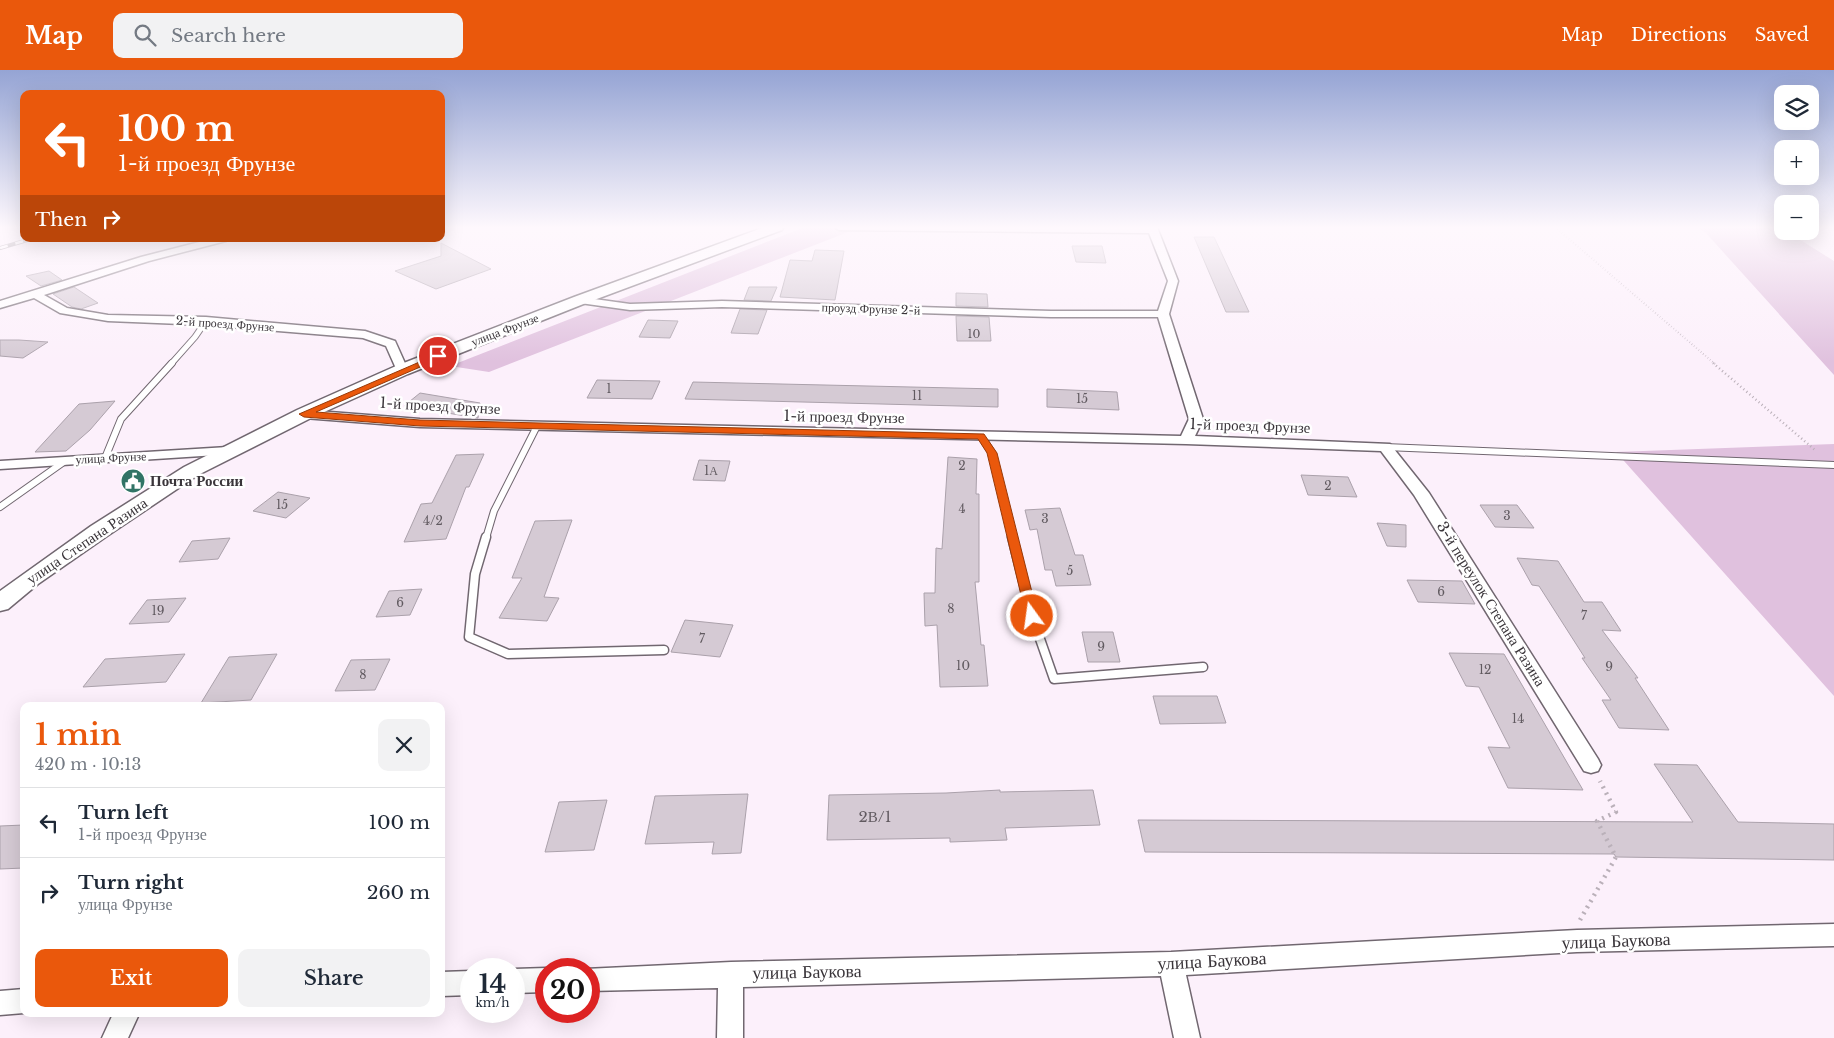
<!DOCTYPE html>
<html lang="en">
<head>
<meta charset="utf-8">
<style>
	body { margin:0; font-family:"Libre Baskerville",serif; background:#f2f2f3; color:#1f2937; height:100vh; display:flex; flex-direction:column; font-size:19px; white-space:nowrap }
	* { box-sizing:border-box; margin:0 }
	p { font-size:16px; color:#747a83 }
	.icon { flex:none; width:28px; height:28px; fill:none; stroke:currentColor; stroke-width:2; stroke-linecap:round; stroke-linejoin:round }
	.map { position:relative; flex:1; overflow:hidden }
	.panel { position:absolute; left:20px; top:632px; width:425px; height:315px; display:flex; flex-direction:column; background:#fff; border-radius:10px; box-shadow:0 5px 20px #0002 }
	.panel>* { flex:none }
	.hud { position:absolute; left:20px; top:20px; width:425px; height:152px; border-radius:10px; box-shadow:0 5px 20px #0002; background:#ea580c; color:#fff; overflow:hidden }
	.buttons { position:absolute; left:1774px; top:15px; display:grid; gap:10px }
	.buttons a { display:grid; place-items:center; width:45px; height:45px; border-radius:10px; background:#fff; box-shadow:0 5px 20px #0002; font-size:25px }
	.speed { position:absolute; left:460px; top:888px; display:flex; gap:10px; font-size:25px; font-weight:700; text-align:center }
	.speed>* { display:grid; place-content:center; width:65px; height:65px; border-radius:50%; background:#fff; box-shadow:0 5px 20px #0002; line-height:1 }
	.speed small { font-size:12px; font-weight:400 }
	.speed .limit { border:8px solid #d22; background:#fff; color:#111 }
	.pin { position:absolute; display:grid; place-items:center; width:42px; height:42px; color:#fff; margin:-21px; border:2px solid #fff; border-radius:50%; box-shadow:0 1px 5px #0007 }
	.me { position:absolute; width:55px; margin:-28px; rotate:346deg; stroke-linejoin:round; filter:drop-shadow(0 0 4px #0008) }
	.turn { display:flex; align-items:center; gap:18px; height:105px; padding:0 15px; font-size:22px }
	.turn .icon { width:65px; height:65px; stroke-width:2.5 }
	.turn b { display:block; font-size:35px; line-height:42px }
	.then { display:flex; align-items:center; height:48px; padding:0 15px; background:#0003; gap:10px; font-size:19px }
	.round { display:grid; place-items:center; flex:none; width:52px; height:52px; border-radius:10px; background:#f2f2f3 }
	.head { display:flex; align-items:center; justify-content:space-between; height:85px; padding:0 15px }
	h1 { font-size:30px; font-weight:600; line-height:38px; color:#ea580c }
	.action { display:flex; gap:10px; margin-top:auto; padding:10px 15px }
	.action a { flex:1; height:58px; border-radius:10px; background:#ea580c; color:#fff; font-size:20px; font-weight:600; line-height:58px; text-align:center }
	.action a+a { background:#f2f2f3; color:#1f2937 }
	ul { padding:0; list-style:none }
	li { display:flex; align-items:center; gap:15px; height:70px; padding:0 15px; border-top:1px solid #e0e1e3 }
	li div { flex:1 }
	li b { display:block; font-size:19px }
	li em { font-style:normal }
	header { display:flex; align-items:center; gap:30px; box-sizing:border-box; height:70px; padding:0 25px; background:#ea580c; color:#fff }
	header strong { font-size:24px }
	nav { display:flex; gap:28px; margin-inline-start:auto; font-size:18px }
	.search { width:350px; height:45px; background:#f2f2f3; display:flex; align-items:center; gap:12px; box-sizing:border-box; padding:0 18px; border-radius:10px; color:#747a83; font-size:19px }
	.map>svg:first-child { display:block }
	.green { fill:#e0c1de }
	.building { fill:#d5cad4; stroke:#aba1ab }
	.lines { fill:none; stroke-linecap:round; stroke-linejoin:round }
	.lane-far2-casing { stroke:#716770; stroke-width:7 }
	.lane-far1-casing { stroke:#716770; stroke-width:8 }
	.lane-casing { stroke:#716770; stroke-width:11 }
	.street-casing { stroke:#716770; stroke-width:3 }
	.secondary-casing { stroke:#716770; stroke-width:3 }
	.path-far2 { stroke:#bab0b9; stroke-width:2; stroke-dasharray:0.5 2.5; stroke-linecap:butt }
	.path-far1 { stroke:#bab0b9; stroke-width:2.5; stroke-dasharray:1 3; stroke-linecap:butt }
	.path { stroke:#bab0b9; stroke-width:4.5; stroke-dasharray:2 5; stroke-linecap:butt }
	.lane-far2 { stroke:#fff; stroke-width:5 }
	.lane-far1 { stroke:#fff; stroke-width:6 }
	.lane { stroke:#fff; stroke-width:8 }
	.street { fill:#fff; fill-rule:evenodd }
	.secondary { fill:#fff; fill-rule:evenodd }
	.rail-casing { stroke:#615a61; stroke-width:4 }
	.rail { stroke:#fff; stroke-width:2.5; stroke-dasharray:8; stroke-linecap:butt }
	.route { fill:#ea580c; stroke:#983908 }
	.labels { text-anchor:middle; stroke-width:5; stroke-linejoin:round; paint-order:stroke }
	.far-number-label { font-size:11px; fill:#615a60 }
	.far-street-label { font-size:12px; fill:#3a353a; stroke:#fff }
	.number-label { font-size:12px; fill:#615a60 }
	.street-label { font-size:15px; fill:#3a353a; stroke:#fff }
	.poi-label { font-size:15px; font-weight:bold; fill:#3a353a; stroke:#fff; text-anchor:start }
	.near-number-label { font-size:15px; fill:#615a60 }
	.near-street-label { font-size:18px; fill:#3a353a; stroke:#fff }
</style>
</head>
<body>
<header>
<strong>Map</strong>
<div class="search"><svg class="icon" aria-label="search" viewBox="0 0 24 24"><circle cx="10" cy="10" r="6"/><path d="M15 15l6 6"/></svg>Search here</div>
<nav><a>Map</a><a>Directions</a><a>Saved</a></nav>
</header>
<div class="map">
<svg width="1834" height="968" viewBox="0 0 1834 968">
	<rect width="100%" height="100%" fill="#fcf0fb"/>
	<path class="green" d="M805 157H861L489 302 450 296Z
		M1697 157H1779L1782 161H1786L1834 191V305L1706 163Z
		M1834 374V626L1616 382Z"/>
	<path class="building" d="M1194 167H1214L1249 242H1226Z
		M441 173 491 199 436 219 395 201 441 186Z
		M1072 176H1102L1106 193 1076 192Z
		M815 180 844 181 835 230 780 227 790 190 812 191Z
		M49 201 62 210 41 216 26 206Z
		M74 217 98 233 81 239 72 237 53 224Z
		M749 217H777L771 231 744 230Z
		M956 223 987 224 988 237 956 236Z
		M740 239 767 240 758 264 731 263Z
		M956 246 989 247 991 271H957Z
		M648 250 678 251 670 268 639 267Z
		M0 270H19L48 272 23 288 0 286Z
		M597 310 660 311 652 329 587 328Z
		M693 312 998 319V337L685 329Z
		M1047 319 1117 322 1119 340 1047 337Z
		M420 323 480 333 478 348 404 336Z
		M115 331 90 360 66 381 35 382 79 334Z
		M484 384 469 417H466L446 469 404 472 421 434 432 433 456 385Z
		M948 387 977 389 976 424H979V512H975L981 575H984L988 616 940 617 937 555 925 556 924 523H935L936 478 942 479Z
		M699 390 730 391 725 411 693 410Z
		M1301 405 1348 407 1357 427 1308 425Z
		M278 422 310 428 286 448 253 441Z
		M1480 435H1517L1534 458 1495 457Z
		M1060 438 1075 485H1083L1091 515 1056 516 1052 500H1045L1037 459 1030 460 1025 440Z
		M572 450 544 527 559 528 547 551 499 548 522 508H512L535 451Z
		M1377 453 1406 455V477L1387 476Z
		M230 468 218 489 179 492 192 471Z
		M1517 488 1558 491 1584 532H1602L1621 561 1602 560 1638 608H1635L1669 660 1619 658 1602 630H1611L1582 588H1585L1539 516 1532 515Z
		M1407 510 1462 511 1475 534 1418 532Z
		M422 519 410 545 376 547 389 521Z
		M186 528 169 552 129 554 147 530Z
		M685 550 733 555 720 587 671 582Z
		M1082 562H1113L1120 592H1088Z
		M1449 583 1504 584 1583 720 1508 718 1488 677 1510 678 1479 617 1466 616Z
		M185 584 166 612 83 617 105 589Z
		M277 584 251 630 201 633 229 587Z
		M390 589 375 620 335 621 351 590Z
		M1153 626H1217L1226 653 1160 654Z
		M1654 694 1697 695 1738 752 1834 754V790L1616 787 1614 784 1145 782 1138 750 1693 752Z
		M1000 720V722L1093 720 1100 755 1005 758 1007 770 950 772V768L827 770 829 725 946 723Z
		M748 724 741 783 712 784 714 772 645 774 655 726Z
		M607 730 594 780 545 782 559 732Z
		M24 755V798L0 799V756Z"/>
	<g class="lines">
		<defs>
			<path id="lane-far2" d="M171 294 195 267 206 251"/>
			<path id="lane-far1" d="M981 366 992 383 1013 468
				M1385 377 1834 395
				M105 388 121 349 172 293
				M0 437 65 391
				M486 468 494 441 537 356"/>
			<path id="lane" d="M486 467 475 504 469 567 508 584 664 580
				M1012 467 1032 546 1054 609 1203 597"/>
			<path id="street" d="M834 157H1157L1178 211 1169 244 1203 349 1195 366 1390 374 1429 423 1598 689 1601 695 1598 701 1591 703 1584 701 1414 425 1381 381 1186 374 420 357 304 348 297 344 304 340 420 349 1181 366 1189 349 1158 247H1051L722 237 630 240 580 233 574 230 580 227 630 234 722 231 1051 241H1158L1168 211 1149 163 839 160Z
				M211 169H227L226 171 149 191 44 225 67 238 108 245 206 247 365 261 395 271 408 300 402 304 398 303 386 276 363 268 206 255 108 251 60 243 34 228 0 238V231L141 187Z
				M228 377 233 378 235 381 233 384 0 399V391Z
				M1834 854V876L1577 882 1186 905 1200 968H1174L1161 906 743 917V968H717L718 918 589 921V899H585L731 892 1171 882 1577 860Z
				M546 898 548 899 546 922 514 923V899Z
				M471 901V925L441 926V902Z
				M24 919V943L0 945V921Z
				M113 944H139L128 968H102Z"/>
			<path id="secondary" d="M765 157H784L782 160 586 233 408 304 311 348 198 405 107 466 38 514 8 539 0 541V521L91 456 184 397 297 340 396 296 574 227Z"/>
		</defs>
		<use href="#lane-far2" class="lane-far2-casing"/>
		<use href="#lane-far1" class="lane-far1-casing"/>
		<use href="#lane" class="lane-casing"/>
		<use href="#street" class="street-casing"/>
		<use href="#secondary" class="secondary-casing"/>
		<path class="path-far2" d="M1555 157 1715 294"/>
		<path class="path-far1" d="M1713 293 1815 380"/>
		<path class="path" d="M1580 850 1616 787 1597 751 1616 742 1600 711"/>
		<use href="#lane-far2" class="lane-far2"/>
		<use href="#lane-far1" class="lane-far1"/>
		<use href="#lane" class="lane"/>
		<use href="#street" class="street"/>
		<use href="#secondary" class="secondary"/>
		<defs>
			<path id="rail" d="M0 178 31 169"/>
		</defs>
		<use href="#rail" class="rail-casing"/>
		<use href="#rail" class="rail"/>
	</g>
	<linearGradient id="sky" x2="0" y2="1"><stop stop-color="#95a4d4"/><stop offset="0.54" stop-color="#fef8fd"/><stop offset="1" stop-color="#fef8fd" stop-opacity="0"/></linearGradient>
	<rect width="1834" height="292" fill="url(#sky)"/>
	<path class="route" d="M438 284 442 286 441 288 316 342 420 350 984 364 997 383 1038 546 1032 550 1026 546 987 383 978 369 420 356 304 347 299 344Z"/>
	<defs>
		<symbol id="civic-disc" viewBox="-11 -11 22 22"><circle r="9.5" fill="#317466" stroke="#fff"/><path d="M-.6-6.5H3V-4.5H.6V-3L4-1V1h2V6H-6V1h2V-1L-.6-3ZM-1.2 2.5V6h2.4V2.5Z" fill="#fff"/></symbol>
	</defs>
	<g fill-rule="evenodd">
		<use href="#civic-disc" x="119" y="397" width="28" height="28"/>
	</g>
	<g class="labels">
		<g class="far-number-label">
			<text x="974" y="268">10</text>
		</g>
		<g class="far-street-label">
			<text transform="translate(871 239) rotate(2)" y="4">проузд Фрунзе 2-й</text>
			<text transform="translate(225 254) rotate(4)" y="4">2-й проезд Фрунзе</text>
			<text transform="translate(505 260) rotate(-21)" y="4">улица Фрунзе</text>
			<text transform="translate(111 388) rotate(-3)" y="4">улица Фрунзе</text>
		</g>
		<g class="number-label">
			<text x="609" y="323">1</text>
			<text x="917" y="330">11</text>
			<text x="1082" y="333">15</text>
			<text x="962" y="400">2</text>
			<text x="711" y="405">1А</text>
			<text x="1328" y="420">2</text>
			<text x="282" y="439">15</text>
			<text x="962" y="443">4</text>
			<text x="1507" y="450">3</text>
			<text x="1045" y="453">3</text>
			<text x="433" y="455">4/2</text>
			<text x="1070" y="505">5</text>
			<text x="1441" y="526">6</text>
			<text x="400" y="537">6</text>
			<text x="951" y="543">8</text>
			<text x="158" y="545">19</text>
			<text x="1584" y="550">7</text>
			<text x="702" y="573">7</text>
			<text x="1101" y="581">9</text>
			<text x="963" y="600">10</text>
			<text x="1609" y="601">9</text>
			<text x="1485" y="604">12</text>
			<text x="363" y="609">8</text>
			<text x="1518" y="653">14</text>
		</g>
		<g class="street-label">
			<text transform="translate(440 336) rotate(3)" y="5">1-й проезд Фрунзе</text>
			<text transform="translate(844 347) rotate(1)" y="5">1-й проезд Фрунзе</text>
			<text transform="translate(1250 356) rotate(2)" y="5">1-й проезд Фрунзе</text>
			<text transform="translate(87 471) rotate(-34)" y="5">улица Степана Разина</text>
			<text transform="translate(1491 534) rotate(58)" y="5">3-й переулок Степана Разина</text>
		</g>
		<g class="poi-label">
			<text x="150" y="416">Почта России</text>
		</g>
		<g class="near-number-label">
			<text x="875" y="752">2В/1</text>
		</g>
		<g class="near-street-label">
			<text transform="translate(1616 871) rotate(-2)" y="6">улица Баукова</text>
			<text transform="translate(1212 891) rotate(-3)" y="6">улица Баукова</text>
			<text transform="translate(807 902) rotate(-1)" y="6">улица Баукова</text>
		</g>
	</g>
</svg>
<div class="buttons">
<a><svg class="icon" aria-label="layers" viewBox="0 0 24 24"><path d="M12 4l9 5-9 5-9-5zM3 14l9 5 9-5"/></svg></a>
<a>+</a>
<a>−</a>
</div>
<div class="speed"><div>14<small>km/h</small></div><div class="limit">20</div></div>
<div class="pin" style="left:438px;top:286px;background:#d93025"><svg class="icon" aria-label="arrive" viewBox="0 0 24 24"><path d="M6 21V4h12l-3 4 3 4H6"/></svg></div>
<svg class="me" style="left:1032px;top:546px" viewBox="-20 -20 40 40"><circle r="17" fill="#ea580c" stroke="#fff" stroke-width="3"/><path d="M0-11L8 9 0 5-8 9z" fill="#fff"/></svg>
<div class="hud">
<div class="turn"><svg class="icon" aria-label="left" viewBox="0 0 24 24"><path d="M17 20v-9H6M10 6l-5 5 5 5"/></svg><div><b>100 m</b>1-й проезд Фрунзе</div></div>
<div class="then">Then<svg class="icon" aria-label="right" viewBox="0 0 24 24"><path d="M7 20v-9h11M14 6l5 5-5 5"/></svg></div>
</div>
<section class="panel">
<div class="head"><div><h1>1 min</h1><p>420 m · 10:13</p></div><a class="round"><svg class="icon" aria-label="close" viewBox="0 0 24 24"><path d="M6 6l12 12M18 6L6 18"/></svg></a></div>
<ul>
<li><svg class="icon" aria-label="left" viewBox="0 0 24 24"><path d="M17 20v-9H6M10 6l-5 5 5 5"/></svg><div><b>Turn left</b><p>1-й проезд Фрунзе</p></div><em>100 m</em></li>
<li><svg class="icon" aria-label="right" viewBox="0 0 24 24"><path d="M7 20v-9h11M14 6l5 5-5 5"/></svg><div><b>Turn right</b><p>улица Фрунзе</p></div><em>260 m</em></li>
</ul>
<div class="action"><a>Exit</a><a>Share</a></div>
</section>
</div>
</body>
</html>
